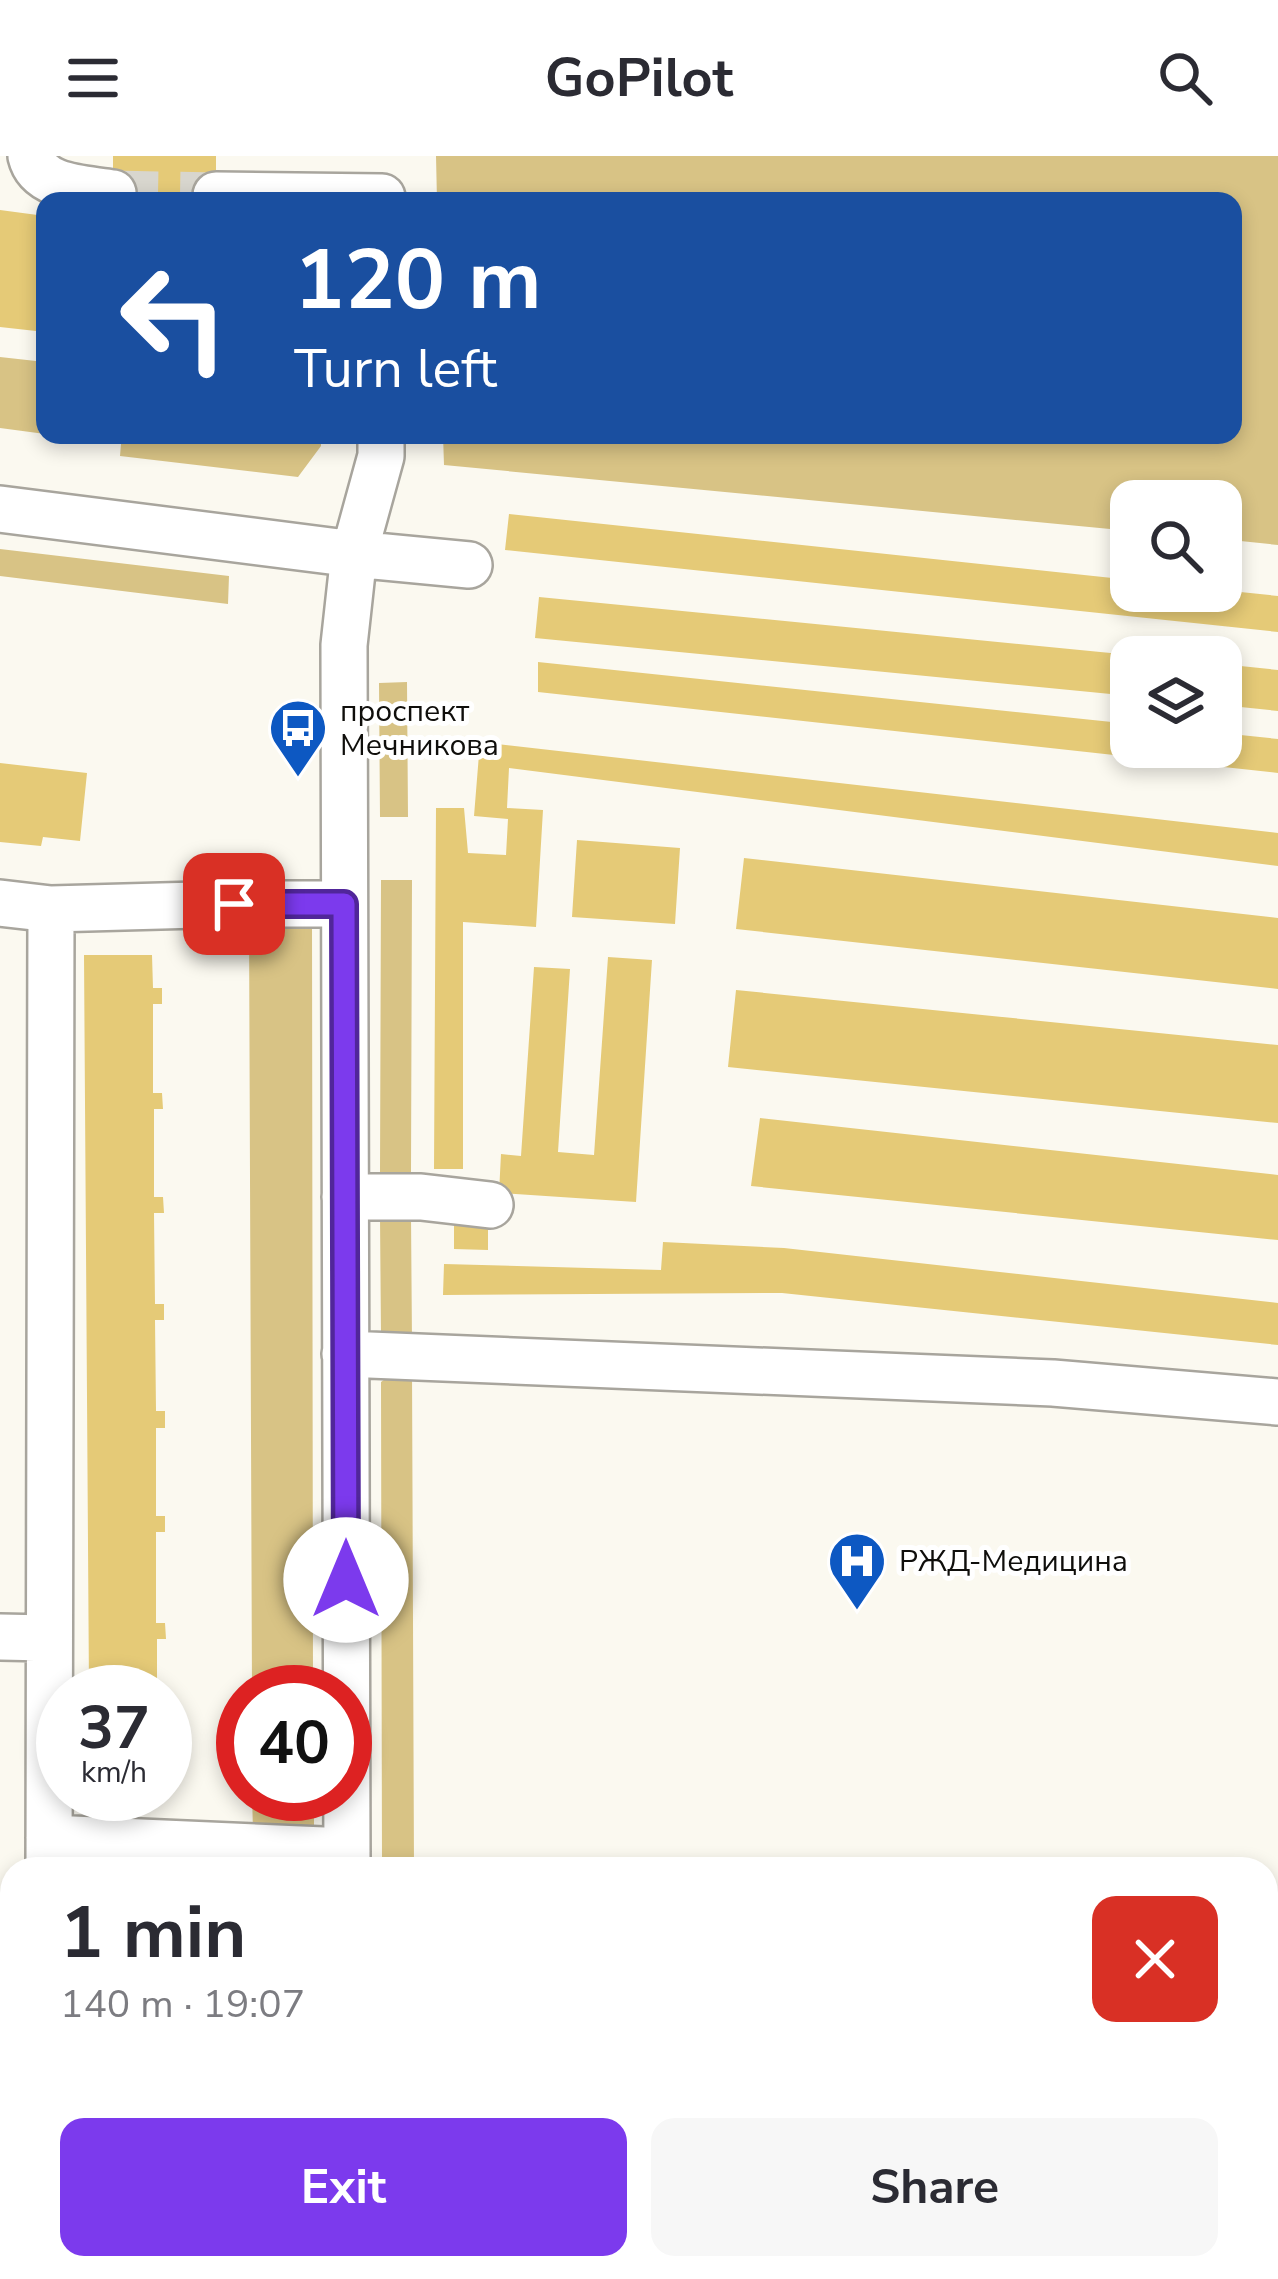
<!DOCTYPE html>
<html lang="en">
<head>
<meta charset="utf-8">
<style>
	body { margin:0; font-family:"Nunito Sans",sans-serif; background:#f7f7f7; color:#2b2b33; height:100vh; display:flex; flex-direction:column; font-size:45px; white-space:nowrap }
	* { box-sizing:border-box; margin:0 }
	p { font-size:39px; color:#7c7c81 }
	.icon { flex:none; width:66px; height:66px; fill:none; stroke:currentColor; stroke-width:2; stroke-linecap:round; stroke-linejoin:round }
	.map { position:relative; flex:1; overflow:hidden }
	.drawer { position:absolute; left:0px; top:1701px; width:1278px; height:423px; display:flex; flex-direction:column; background:#fff; border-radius:36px 36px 0 0; box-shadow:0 6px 18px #0003 }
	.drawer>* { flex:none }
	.top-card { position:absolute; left:36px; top:36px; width:1206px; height:252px; border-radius:24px; box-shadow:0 6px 18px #0003; background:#1a4fa0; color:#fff; overflow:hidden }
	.tools { position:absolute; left:1110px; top:324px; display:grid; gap:24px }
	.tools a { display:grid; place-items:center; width:132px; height:132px; border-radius:24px; background:#fff; box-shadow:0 6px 18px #0003; font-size:60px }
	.speed { position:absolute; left:36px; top:1509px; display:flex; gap:24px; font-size:60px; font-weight:700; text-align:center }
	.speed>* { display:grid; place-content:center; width:156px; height:156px; border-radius:50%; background:#fff; box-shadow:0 6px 18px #0003; line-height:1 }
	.speed small { font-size:30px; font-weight:400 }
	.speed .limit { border:18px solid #d22; background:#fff; color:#111 }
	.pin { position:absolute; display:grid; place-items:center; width:102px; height:102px; color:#fff; margin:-51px; border-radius:24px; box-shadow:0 6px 18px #0006 }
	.me { position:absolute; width:132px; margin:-66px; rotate:0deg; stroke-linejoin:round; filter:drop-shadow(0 0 9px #0008) }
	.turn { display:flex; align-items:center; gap:42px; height:252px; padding:0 60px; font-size:54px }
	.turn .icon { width:156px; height:156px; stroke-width:2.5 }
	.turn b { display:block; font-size:84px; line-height:102px }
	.round { display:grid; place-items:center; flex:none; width:126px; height:126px; border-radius:24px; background:#f7f7f7 }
	.head { display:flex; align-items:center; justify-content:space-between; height:204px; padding:0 60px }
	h1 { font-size:72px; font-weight:700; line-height:90px }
	.primary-button { display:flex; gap:24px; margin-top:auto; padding:24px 60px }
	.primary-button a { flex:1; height:138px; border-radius:24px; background:#7c3aed; color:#fff; font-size:48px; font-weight:700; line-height:138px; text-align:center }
	.primary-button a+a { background:#f7f7f7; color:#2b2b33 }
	header { display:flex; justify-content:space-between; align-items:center; height:156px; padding:0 60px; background:#fff; font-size:54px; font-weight:700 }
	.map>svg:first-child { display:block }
	.green { fill:#d8c385 }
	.building { fill:#e5ca77 }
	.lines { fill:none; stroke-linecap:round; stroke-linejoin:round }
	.minor-tunnel { stroke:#d8d6ce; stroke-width:45; stroke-dasharray:45 22; stroke-linecap:butt }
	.minor-casing { stroke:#a8a59d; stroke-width:50 }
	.minor { stroke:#fff; stroke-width:45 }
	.route-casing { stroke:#51269a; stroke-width:30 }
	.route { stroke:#7c3aed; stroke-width:21 }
	.labels { text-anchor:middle; stroke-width:10; stroke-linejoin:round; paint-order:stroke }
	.poi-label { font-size:30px; fill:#0f0e0b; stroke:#fff; text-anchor:start }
</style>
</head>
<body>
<header><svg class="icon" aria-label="menu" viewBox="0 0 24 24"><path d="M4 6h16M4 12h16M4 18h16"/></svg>GoPilot<svg class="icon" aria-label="search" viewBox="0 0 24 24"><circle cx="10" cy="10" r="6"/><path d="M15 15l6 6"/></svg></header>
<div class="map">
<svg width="1278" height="2123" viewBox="0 0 1278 2123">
	<rect width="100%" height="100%" fill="#fbf9f0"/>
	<path class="green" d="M436 0H1278V389L1221 383V345H1131V375L444 309 443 279H1233V45H437Z
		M0 201 45 206V278L0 272Z
		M132 279H321V290L298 321 120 300 121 288Z
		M0 393 229 420 228 448 0 420Z
		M407 526 408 661H380L379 527Z
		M381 724H412L411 1016H380Z
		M249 763H312L313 1536H252Z
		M411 1060 412 1187 381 1179 380 1061Z
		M412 1214 414 1713H382L381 1226 396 1215Z
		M252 1638H314V1675L253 1676Z"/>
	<path class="building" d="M113 0H216V45H113Z
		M0 54 45 60V176L0 171Z
		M509 358 1131 424V435L1221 434 1278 440V476L505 394Z
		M539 441 1131 499V540L535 482Z
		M538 506 1131 568V591H1221V577L1278 583V617L538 536Z
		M1221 508 1278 514V555L1221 549Z
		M480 586 1278 677V710L509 612 507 652 543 654 536 771 463 766V1013H434L436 652H464L468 697 506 699 508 663 474 660Z
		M0 607 87 617 80 685 43 681 41 690 0 686Z
		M577 684 680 692 675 768 572 761Z
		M744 702 1278 762V833L736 773Z
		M84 799H152L153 832H162V848H153V937H162L163 953H154V1041H163L164 1057H154L155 1148H164V1164H155L156 1255H165V1272H156V1360H165V1376H156V1467H165L166 1483H157V1536H89Z
		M608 801 652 804 636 1046 499 1037 501 998 521 1000 534 811 570 813 558 996 594 999Z
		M736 834 1278 889V967L728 911Z
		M760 962 1278 1019V1084L751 1030Z
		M454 1069 488 1070V1094L454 1093Z
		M663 1086 784 1092 1278 1147V1189L782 1137 443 1139 444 1108 661 1114Z
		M1266 2014 1278 2018V2097L1266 2092Z
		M89 2112H166V2123H89Z
		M1063 2112H1140V2123H1063Z"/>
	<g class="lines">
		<path class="minor-tunnel" d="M113 37 216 39"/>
		<defs>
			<path id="minor" d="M31 0C39 33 85 32 113 37
				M216 39 382 41
				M0 353 354 398 469 409
				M0 747 51 753
				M345 1041H421L490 1049
				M345 1198 1053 1227 1278 1246
				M0 1481 47 1482
				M49 1682 347 1695
				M49 1713 51 753 234 748H344
				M347 1713 344 489 354 398 381 300V279
				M51 2112V2123
				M349 2112V2123
				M638 2112 642 2123
				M984 2112 1010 2123
				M775 2123 799 2112"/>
		</defs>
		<use href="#minor" class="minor-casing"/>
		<use href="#minor" class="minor"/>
	</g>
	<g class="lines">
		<defs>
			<path id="route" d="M234 748H344L346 1424"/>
		</defs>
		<use href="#route" class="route-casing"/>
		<use href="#route" class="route"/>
	</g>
	<defs>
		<symbol id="bus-pin" viewBox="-11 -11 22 30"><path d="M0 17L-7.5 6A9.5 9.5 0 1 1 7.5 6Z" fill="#0d58c2" stroke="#fff"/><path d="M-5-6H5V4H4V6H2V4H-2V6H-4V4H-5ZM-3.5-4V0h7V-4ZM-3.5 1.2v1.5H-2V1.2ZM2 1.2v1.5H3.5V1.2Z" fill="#fff"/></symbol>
		<symbol id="hospital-pin" viewBox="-11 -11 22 30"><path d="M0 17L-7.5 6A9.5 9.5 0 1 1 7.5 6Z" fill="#0d58c2" stroke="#fff"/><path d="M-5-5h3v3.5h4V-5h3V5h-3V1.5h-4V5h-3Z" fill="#fff"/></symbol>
	</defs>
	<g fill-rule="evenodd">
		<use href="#bus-pin" x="265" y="539" width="66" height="90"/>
		<use href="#hospital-pin" x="824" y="1372" width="66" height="90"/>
	</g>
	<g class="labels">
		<g class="poi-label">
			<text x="340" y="565">проспект<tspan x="340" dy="34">Мечникова</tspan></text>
			<text x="899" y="1415">РЖД-Медицина</text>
		</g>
	</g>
</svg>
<div class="tools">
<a><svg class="icon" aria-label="search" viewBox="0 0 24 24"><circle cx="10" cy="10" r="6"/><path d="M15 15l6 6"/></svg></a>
<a><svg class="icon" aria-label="layers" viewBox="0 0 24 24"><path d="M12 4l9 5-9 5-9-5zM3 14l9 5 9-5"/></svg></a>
</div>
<div class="speed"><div>37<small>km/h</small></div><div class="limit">40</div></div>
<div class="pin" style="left:234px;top:748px;background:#d93025"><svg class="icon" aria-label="arrive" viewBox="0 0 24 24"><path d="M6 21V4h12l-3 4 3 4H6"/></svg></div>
<svg class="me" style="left:346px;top:1424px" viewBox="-20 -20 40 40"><circle r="19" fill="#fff"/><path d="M0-13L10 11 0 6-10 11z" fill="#7c3aed"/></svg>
<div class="top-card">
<div class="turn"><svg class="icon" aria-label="left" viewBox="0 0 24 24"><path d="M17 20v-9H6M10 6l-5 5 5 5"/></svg><div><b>120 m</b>Turn left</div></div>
</div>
<section class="drawer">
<div class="head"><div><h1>1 min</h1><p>140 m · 19:07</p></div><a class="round" style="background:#d93025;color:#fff"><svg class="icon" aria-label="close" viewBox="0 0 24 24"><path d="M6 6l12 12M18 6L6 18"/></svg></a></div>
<div class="primary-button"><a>Exit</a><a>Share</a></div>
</section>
</div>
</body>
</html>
